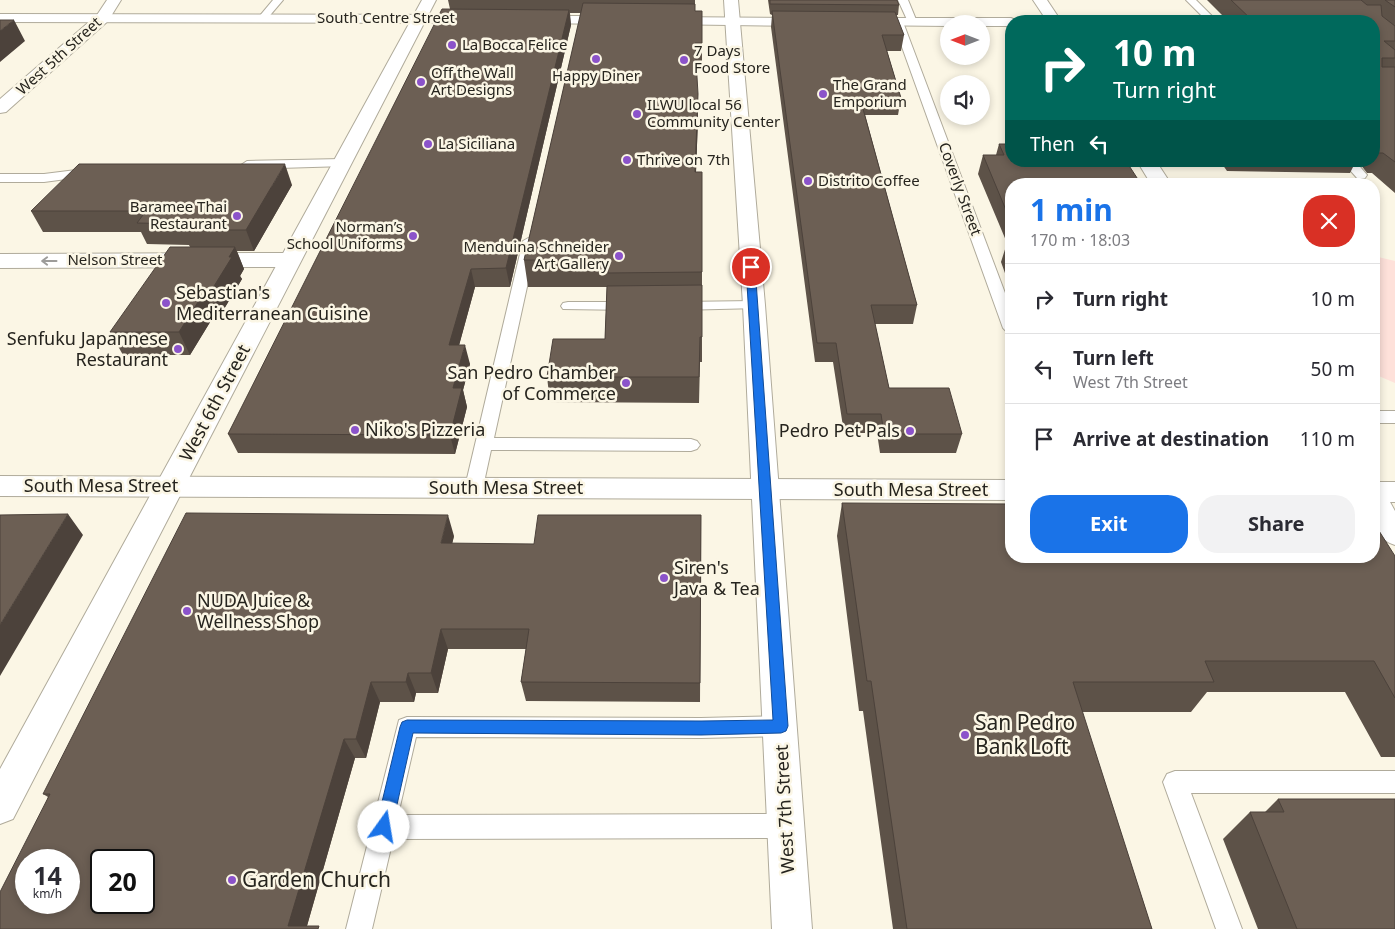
<!DOCTYPE html>
<html lang="en">
<head>
<meta charset="utf-8">
<style>
	body { margin:0; font-family:"Noto Sans",sans-serif; background:#f2f2f3; color:#2b2b33; height:100vh; display:flex; flex-direction:column; font-size:19px; white-space:nowrap }
	* { box-sizing:border-box; margin:0 }
	p { font-size:16px; color:#7c7c81 }
	.icon { flex:none; width:28px; height:28px; fill:none; stroke:currentColor; stroke-width:2; stroke-linecap:round; stroke-linejoin:round }
	.map { position:relative; flex:1; overflow:hidden }
	.sheet { position:absolute; left:1005px; top:178px; width:375px; height:385px; display:flex; flex-direction:column; background:#fff; border-radius:20px; box-shadow:0 2px 8px #0003 }
	.sheet>* { flex:none }
	.banner { position:absolute; left:1005px; top:15px; width:375px; height:152px; border-radius:20px; box-shadow:0 2px 8px #0003; background:#00695c; color:#fff; overflow:hidden }
	.needle { width:32px; rotate:270deg }
	.controls { position:absolute; left:940px; top:15px; display:grid; gap:10px }
	.controls a { display:grid; place-items:center; width:50px; height:50px; border-radius:50%; background:#fff; box-shadow:0 2px 8px #0003; font-size:25px }
	.speed { position:absolute; left:15px; top:849px; display:flex; gap:10px; font-size:25px; font-weight:700; text-align:center }
	.speed>* { display:grid; place-content:center; width:65px; height:65px; border-radius:50%; background:#fff; box-shadow:0 2px 8px #0003; line-height:1 }
	.speed small { font-size:12px; font-weight:400 }
	.speed .limit { border:2px solid #111; border-radius:8px; background:#fff; color:#111 }
	.pin { position:absolute; display:grid; place-items:center; width:42px; height:42px; color:#fff; margin:-21px; border:2px solid #fff; border-radius:50%; box-shadow:0 1px 5px #0007 }
	.me { position:absolute; width:55px; margin:-28px; rotate:13deg; stroke-linejoin:round; filter:drop-shadow(0 0 4px #0008) }
	.turn { display:flex; align-items:center; gap:18px; height:105px; padding:0 25px; font-size:22px }
	.turn .icon { width:65px; height:65px; stroke-width:2.5 }
	.turn b { display:block; font-size:35px; line-height:42px }
	.then { display:flex; align-items:center; height:48px; padding:0 25px; background:#0003; gap:10px; font-size:19px }
	.round { display:grid; place-items:center; flex:none; width:52px; height:52px; border-radius:20px; background:#f2f2f3 }
	.head { display:flex; align-items:center; justify-content:space-between; height:85px; padding:0 25px }
	h1 { font-size:30px; font-weight:700; line-height:38px; color:#1a73e8 }
	.primary-button { display:flex; gap:10px; margin-top:auto; padding:10px 25px }
	.primary-button a { flex:1; height:58px; border-radius:20px; background:#1a73e8; color:#fff; font-size:20px; font-weight:700; line-height:58px; text-align:center }
	.primary-button a+a { background:#f2f2f3; color:#2b2b33 }
	ul { padding:0; list-style:none }
	li { display:flex; align-items:center; gap:15px; height:70px; padding:0 25px; border-top:1px solid #e1e1e2 }
	li div { flex:1 }
	li b { display:block; font-size:19px }
	li em { font-style:normal }
	.map>svg:first-child { display:block }
	.green { fill:#fee1da }
	.lines { fill:none; stroke-linecap:round; stroke-linejoin:round }
	.lane-casing { stroke:#b0ab9b; stroke-width:2 }
	.street-casing { stroke:#b0ab9b; stroke-width:2 }
	.secondary-casing { stroke:#b0ab9b; stroke-width:2 }
	.lane { fill:#fff; fill-rule:evenodd }
	.street { fill:#fff; fill-rule:evenodd }
	.secondary { fill:#fff; fill-rule:evenodd }
	.wall { fill:#5d5248 }
	.shaded-wall { fill:#4c423b }
	.building { fill:#6c5f54; stroke:#4c423b; fill-rule:evenodd }
	.oneway { stroke:#9d9c9a }
	.route { fill:#1a73e8; stroke:#114b97 }
	.poi-dot { fill:#8b53ca; stroke:#fbf6e5; stroke-width:2 }
	.labels { text-anchor:middle; stroke-width:5; stroke-linejoin:round; paint-order:stroke }
	.far-street-label { font-size:15px; fill:#26241e; stroke:#fbf6e5 }
	.far-poi-label { font-size:15px; fill:#26241e; stroke:#fbf6e5; text-anchor:start }
	.poi-label { font-size:18px; fill:#26241e; stroke:#fbf6e5; text-anchor:start }
	.street-label { font-size:18px; fill:#26241e; stroke:#fbf6e5 }
	.near-poi-label { font-size:21px; fill:#26241e; stroke:#fbf6e5; text-anchor:start }
</style>
</head>
<body>
<div class="map">
<svg width="1395" height="929" viewBox="0 0 1395 929">
	<rect width="100%" height="100%" fill="#fbf6e5"/>
	<path class="green" d="M1374 256 1395 261V383L1374 374Z"/>
	<g class="lines">
		<defs>
			<path id="lane" d="M273 0H283L266 20H260L258 18Z
				M898 0H908L917 22 915 24H909Z
				M1186 0H1196L1217 21H1207Z
				M898 19 903 22 1011 309V333L1006 331 1003 328 893 22Z
				M342 159 346 160 348 163 346 166 247 169 241 165 247 161Z
				M1342 161H1355L1367 175 1365 178H1357Z
				M92 168 96 169 98 172 96 175 44 182H0V174H44Z
				M530 237 537 241 494 438 691 439 697 441 700 445 697 449 691 451 491 450 483 487 480 492 474 494 468 492 465 487 523 241Z
				M754 301 759 302 761 305 759 308 679 310 674 309 672 306 674 303 679 302Z
				M568 302H631L636 303 638 306 636 309 631 310 563 309 561 306 563 303Z
				M1374 411H1395V423H1374Z
				M781 716 789 719 792 726 789 733 781 736 701 738 416 737 398 815 786 814 794 818 798 826 794 834 786 838 393 839 372 929H346L399 720 407 717 701 718Z
				M1175 771H1395V793H1191L1242 929H1216L1163 782 1167 774Z"/>
			<path id="street" d="M1033 0H1047L1061 21H1047Z
				M0 14 473 15 478 16 480 19 478 22 473 23 0 22Z
				M534 16H616L621 17 623 20 621 23 616 24 529 23 527 20 529 17Z
				M664 17 808 18 813 19 815 22 813 25 808 26 659 24 657 21 659 18Z
				M861 18H1011L1018 21H1011V26H981V24H949V26L856 25 854 22 856 19Z
				M1137 161H1156L1171 184H1151Z
				M290 253 298 255 301 260 298 265 290 267 0 268V254Z
				M0 476 1011 480V500L0 496Z
				M1374 482H1395V502H1390L1395 511V545C1367 536 1374 506 1374 482Z"/>
			<path id="secondary" d="M107 0H121L108 21 6 112 0 113V99L97 15Z
				M422 0H436L13 819 0 824V769Z
				M724 0H738L765 305 812 929H772L743 305Z"/>
		</defs>
		<use href="#lane" class="lane-casing"/>
		<use href="#street" class="street-casing"/>
		<use href="#secondary" class="secondary-casing"/>
		<use href="#lane" class="lane"/>
		<use href="#street" class="street"/>
		<use href="#secondary" class="secondary"/>
	</g>
	<path class="wall" d="M448 0H695V11H702V66H696L698 118 696 172H702V362H700L699 403 550 402 547 377 605 339 607 287H528L524 260 581 13H570L571 25 510 287H475L459 345 470 364 463 390 467 407 455 454 238 453 228 434 450 9Z
		M768 0H897L899 5 898 15H896L904 35 901 51H887L901 98 898 115H865L917 305 913 324H875L889 388 962 434 956 453H880L877 433H844L833 362H815L771 27 772 15 770 14Z
		M1207 0H1395V193L1372 173H1367L1358 161H1374V21H1228Z
		M999 144H1011V290L1001 262 1007 243 978 174 983 155H996Z
		M1220 161H1356L1350 173 1227 171Z
		M292 185 254 251H237L244 269 240 276 242 279 221 314H215L190 355H123L110 332 190 247 189 245 147 244 141 232H43L31 211Z
		M842 503 1395 556V757H1381L1345 692H1207L1191 712H1082L1152 929H893L863 711H859L837 536Z
		M701 515 700 702 526 701 521 682 526 649H448L438 693H416L414 702H380L366 758H355L307 926 0 929 48 797 43 794 454 536 452 544H534Z
		M1278 799 1395 929H1258L1223 839 1250 812H1265Z"/>
	<path class="shaded-wall" d="M569 10 571 25 510 287 506 268Z
		M14 20 25 41 0 62V31Z
		M698 94V118L695 199V172Z
		M285 164 292 185 254 251 246 230Z
		M235 247 244 269 240 276 242 279 221 314 211 291 229 257Z
		M471 269 475 287 454 364 449 345Z
		M205 291 215 314 190 355 179 332Z
		M465 345 470 364 463 390 467 407 455 454 450 435 453 388Z
		M68 514 83 535 0 676V625Z
		M448 515 454 536 447 564 441 543Z
		M441 629 448 649 438 693 431 673Z
		M408 673 416 693 414 702 406 682Z
		M371 682 380 702 366 758 356 739Z
		M344 739 355 758 306 929 288 926Z"/>
	<path class="building" d="M770 0H897L899 5 770 4Z
		M1231 0H1361L1367 5H1381L1382 16 1395 26V41H1384L1395 50V58H1382V67H1395V162L1383 153H1378L1374 147V21H1253Z
		M1385 0H1395V7Z
		M583 3 695 4V11H702V43H695L698 94 695 172H702V272L608 273V260H524Z
		M442 9 569 10 506 268 471 269 449 345H465L453 388H462L450 435 228 434Z
		M772 11 895 12 904 35H882L901 98H860L917 305H871L889 388H949L962 434H884L881 414H847L836 343H817Z
		M0 20H14L0 31Z
		M999 144H1011V161H1126L1141 184H1011V222L983 155H1004Z
		M79 164H285L246 230H182L187 224 137 223 146 211H31Z
		M1006 243H1011V255Z
		M170 247H235L229 257H232L211 291H205L179 332H110Z
		M702 285V337H700L699 377H547L553 339H605L607 286Z
		M842 503 1011 504V556H1374V523L1395 556V698L1374 661H1205L1214 682H1073L1152 929H907L871 681H867Z
		M186 513 448 515 441 543 534 544 538 515H701L700 683 521 682 529 629H441L431 673H408L406 682H371L356 739H344L288 926H319L318 929H0V892L50 794H43ZM26 860H69V902H26ZM101 860H144V902H101Z
		M68 514 0 625V515Z
		M1278 799H1395V929H1297L1250 812H1284Z"/>
	<defs><path id="oneway-shaft" d="M-6 0H5M1.5-3L5.5 0L1.5 3" fill="none" stroke-width="1.6" stroke-linecap="round" stroke-linejoin="round" transform="scale(1.25)"/></defs>
	<use class="oneway" href="#oneway-shaft" transform="translate(49 261) rotate(180)"/>
	<path class="route" d="M751 264 755 267 788 726 786 731 781 733 701 735 413 733 392 827 389 833 384 835 378 833 376 827 400 727 402 722 407 720 701 721 773 720 746 267Z"/>
	<g class="poi-dot">
		<circle cx="452" cy="45" r="5"/>
		<circle cx="596" cy="59" r="5"/>
		<circle cx="684" cy="60" r="5"/>
		<circle cx="421" cy="82" r="5"/>
		<circle cx="823" cy="94" r="5"/>
		<circle cx="637" cy="114" r="5"/>
		<circle cx="428" cy="144" r="5"/>
		<circle cx="627" cy="160" r="5"/>
		<circle cx="808" cy="181" r="5"/>
		<circle cx="237" cy="216" r="5"/>
		<circle cx="413" cy="236" r="5"/>
		<circle cx="619" cy="256" r="5"/>
		<circle cx="166" cy="303" r="5"/>
		<circle cx="178" cy="349" r="5"/>
		<circle cx="626" cy="383" r="5"/>
		<circle cx="355" cy="430" r="5"/>
		<circle cx="910" cy="431" r="5"/>
		<circle cx="664" cy="578" r="5"/>
		<circle cx="187" cy="611" r="5"/>
		<circle cx="965" cy="735" r="5"/>
		<circle cx="232" cy="880" r="5"/>
	</g>
	<g class="labels">
		<g class="far-street-label">
			<text x="386" y="23">South Centre Street</text>
			<text transform="translate(59 56) rotate(-42)" y="5">West 5th Street</text>
			<text transform="translate(960 189) rotate(70)" y="5">Coverly Street</text>
			<text x="115" y="265">Nelson Street</text>
		</g>
		<g class="far-poi-label">
			<text x="462" y="50">La Bocca Felice</text>
			<text x="694" y="56">7 Days<tspan x="694" dy="17">Food Store</tspan></text>
			<text x="431" y="78">Off the Wall<tspan x="431" dy="17">Art Designs</tspan></text>
			<text x="596" y="81" text-anchor="middle">Happy Diner</text>
			<text x="833" y="90">The Grand<tspan x="833" dy="17">Emporium</tspan></text>
			<text x="647" y="110">ILWU local 56<tspan x="647" dy="17">Community Center</tspan></text>
			<text x="438" y="149">La Siciliana</text>
			<text x="637" y="165">Thrive on 7th</text>
			<text x="818" y="186">Distrito Coffee</text>
			<text x="227" y="212" text-anchor="end">Baramee Thai<tspan x="227" dy="17">Restaurant</tspan></text>
			<text x="403" y="232" text-anchor="end">Norman’s<tspan x="403" dy="17">School Uniforms</tspan></text>
			<text x="609" y="252" text-anchor="end">Menduina Schneider<tspan x="609" dy="17">Art Gallery</tspan></text>
		</g>
		<g class="poi-label">
			<text x="176" y="299">Sebastian's<tspan x="176" dy="21">Mediterranean Cuisine</tspan></text>
			<text x="168" y="345" text-anchor="end">Senfuku Japannese<tspan x="168" dy="21">Restaurant</tspan></text>
			<text x="616" y="379" text-anchor="end">San Pedro Chamber<tspan x="616" dy="21">of Commerce</tspan></text>
			<text x="365" y="436">Niko's Pizzeria</text>
			<text x="900" y="437" text-anchor="end">Pedro Pet Pals</text>
			<text x="674" y="574">Siren's<tspan x="674" dy="21">Java &amp; Tea</tspan></text>
			<text x="197" y="607">NUDA Juice &amp;<tspan x="197" dy="21">Wellness Shop</tspan></text>
		</g>
		<g class="street-label">
			<text transform="translate(215 403) rotate(-62)" y="6">West 6th Street</text>
			<text x="101" y="492">South Mesa Street</text>
			<text x="506" y="494">South Mesa Street</text>
			<text x="911" y="496">South Mesa Street</text>
			<text transform="translate(785 809) rotate(-93)" y="6">West 7th Street</text>
		</g>
		<g class="near-poi-label">
			<text x="975" y="730">San Pedro<tspan x="975" dy="24">Bank Loft</tspan></text>
			<text x="242" y="887">Garden Church</text>
		</g>
	</g>
</svg>
<div class="controls">
<a><svg class="needle" viewBox="-14 -14 28 28"><path d="M0-13l5 13h-10z" fill="#e53935"/><path d="M0 13l5-13h-10z" fill="#7c7c81"/></svg></a>
<a><svg class="icon" aria-label="sound" viewBox="0 0 24 24"><path d="M4 9h4l5-4v14l-5-4H4zM17 9q2 3 0 6"/></svg></a>
</div>
<div class="speed"><div>14<small>km/h</small></div><div class="limit">20</div></div>
<div class="pin" style="left:751px;top:267px;background:#d93025"><svg class="icon" aria-label="arrive" viewBox="0 0 24 24"><path d="M6 21V4h12l-3 4 3 4H6"/></svg></div>
<svg class="me" style="left:384px;top:827px" viewBox="-20 -20 40 40"><circle r="19" fill="#fff"/><path d="M0-13L10 11 0 6-10 11z" fill="#1a73e8"/></svg>
<div class="banner">
<div class="turn"><svg class="icon" aria-label="right" viewBox="0 0 24 24"><path d="M7 20v-9h11M14 6l5 5-5 5"/></svg><div><b>10 m</b>Turn right</div></div>
<div class="then">Then<svg class="icon" aria-label="left" viewBox="0 0 24 24"><path d="M17 20v-9H6M10 6l-5 5 5 5"/></svg></div>
</div>
<section class="sheet">
<div class="head"><div><h1>1 min</h1><p>170 m · 18:03</p></div><a class="round" style="background:#d93025;color:#fff"><svg class="icon" aria-label="close" viewBox="0 0 24 24"><path d="M6 6l12 12M18 6L6 18"/></svg></a></div>
<ul>
<li><svg class="icon" aria-label="right" viewBox="0 0 24 24"><path d="M7 20v-9h11M14 6l5 5-5 5"/></svg><div><b>Turn right</b></div><em>10 m</em></li>
<li><svg class="icon" aria-label="left" viewBox="0 0 24 24"><path d="M17 20v-9H6M10 6l-5 5 5 5"/></svg><div><b>Turn left</b><p>West 7th Street</p></div><em>50 m</em></li>
<li><svg class="icon" aria-label="arrive" viewBox="0 0 24 24"><path d="M6 21V4h12l-3 4 3 4H6"/></svg><div><b>Arrive at destination</b></div><em>110 m</em></li>
</ul>
<div class="primary-button"><a>Exit</a><a>Share</a></div>
</section>
</div>
</body>
</html>
